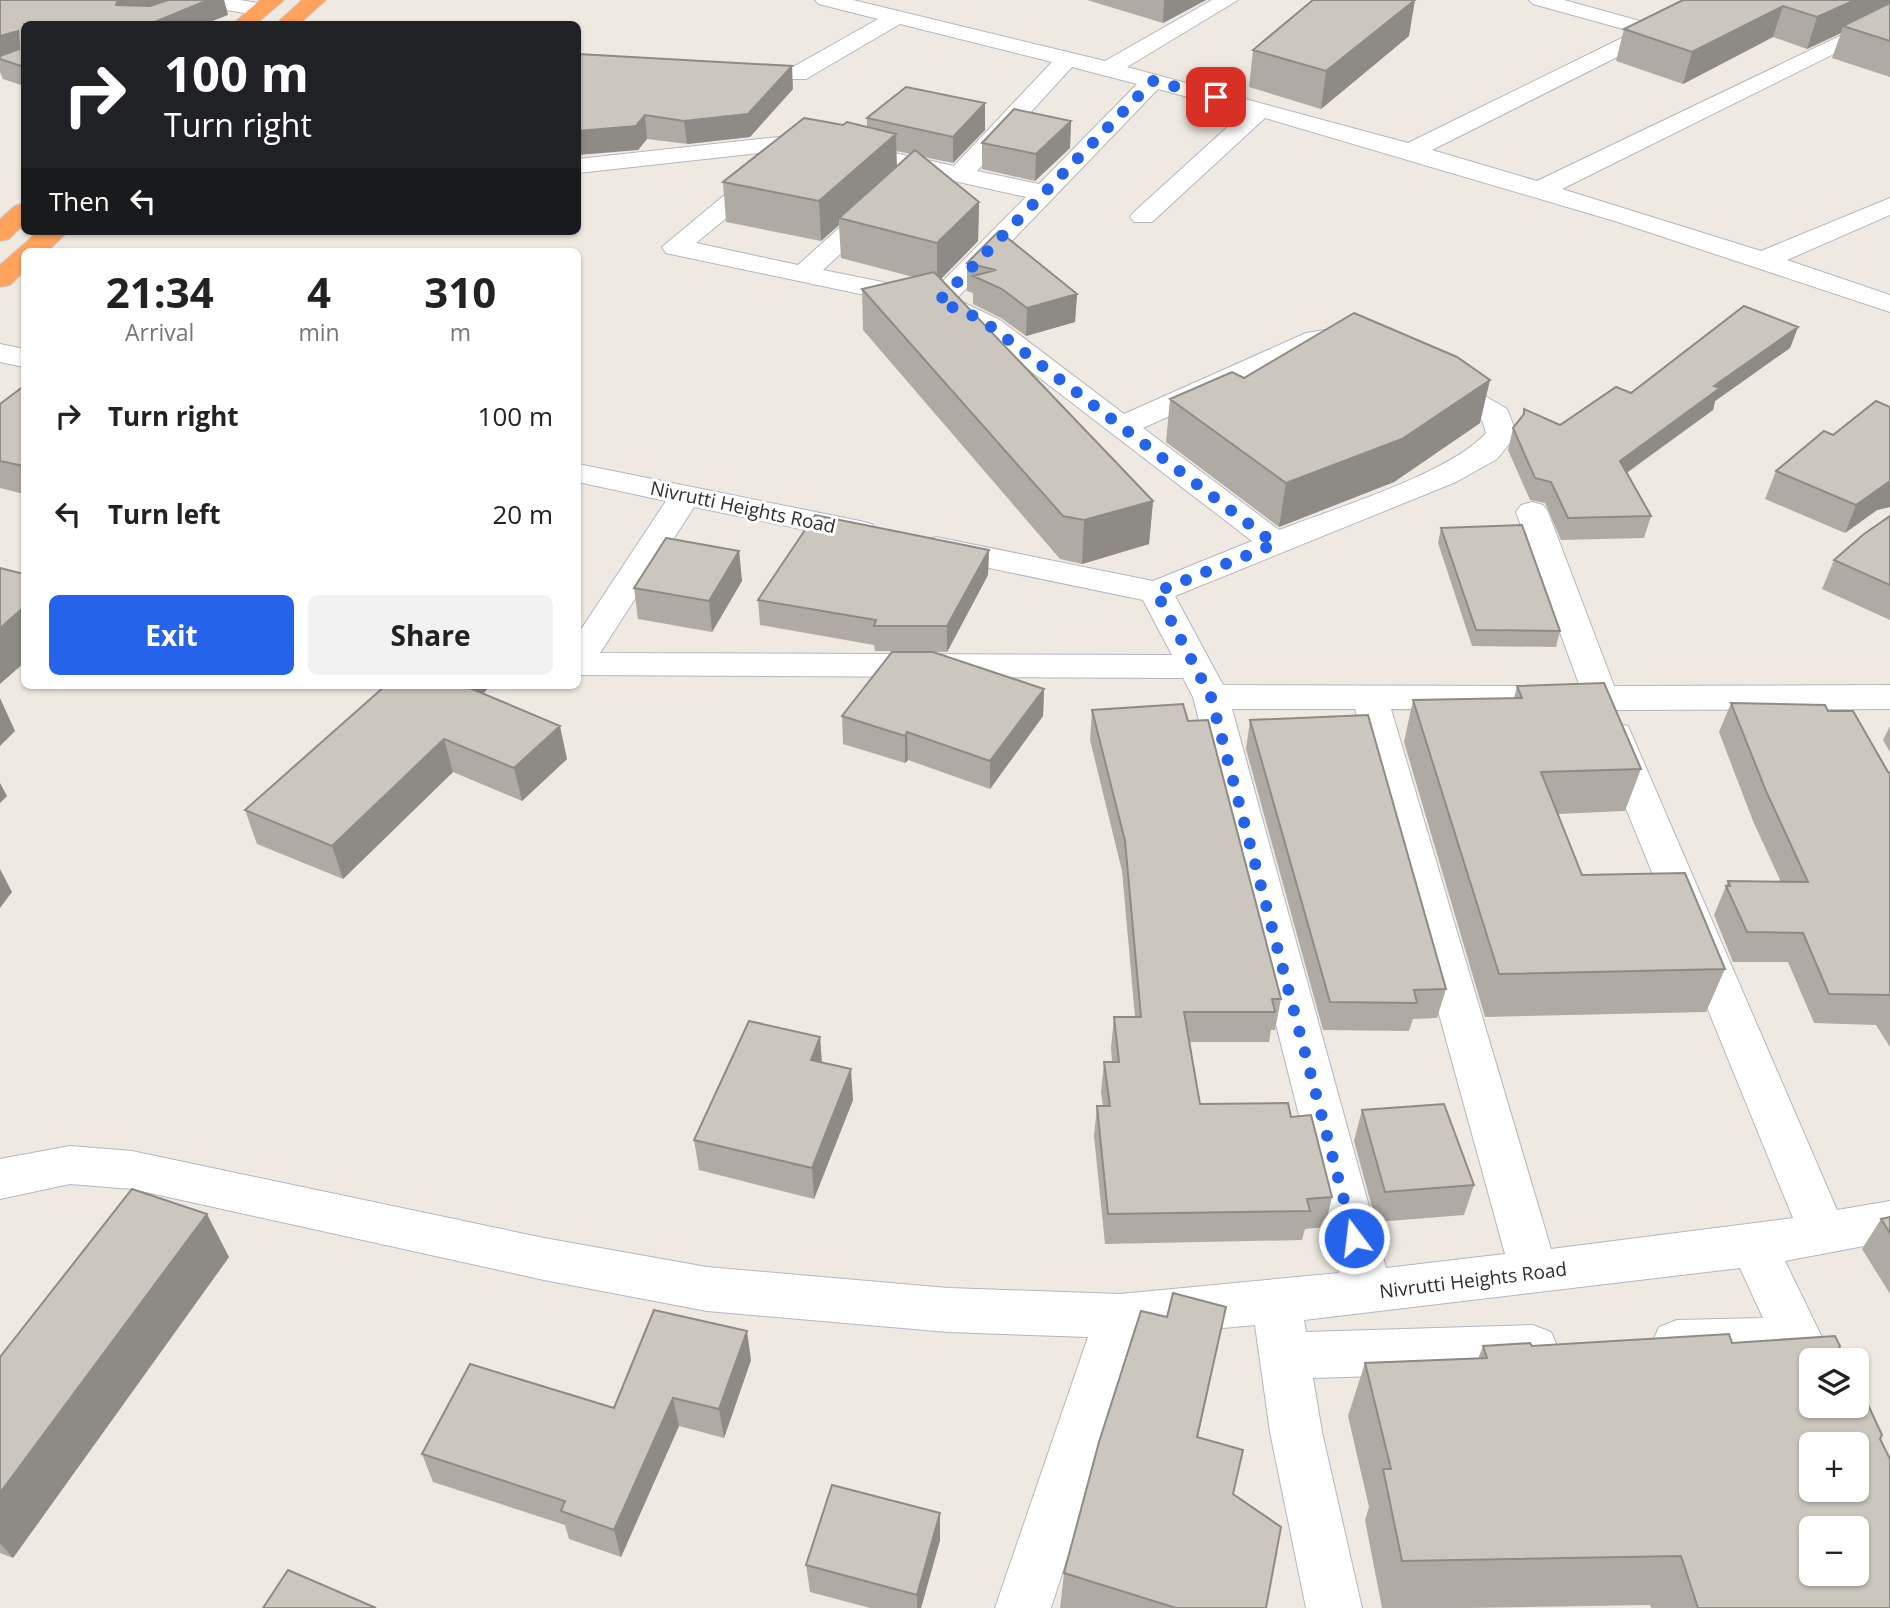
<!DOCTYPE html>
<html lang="en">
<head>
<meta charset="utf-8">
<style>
	body { margin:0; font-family:"Open Sans",sans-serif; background:#f2f2f2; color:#222; height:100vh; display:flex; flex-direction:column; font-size:26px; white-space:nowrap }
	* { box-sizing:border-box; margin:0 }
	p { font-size:23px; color:#767676 }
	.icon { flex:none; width:38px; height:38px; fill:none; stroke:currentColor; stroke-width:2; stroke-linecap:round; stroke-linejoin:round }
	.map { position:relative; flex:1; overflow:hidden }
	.drawer { position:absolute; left:21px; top:248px; width:560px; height:441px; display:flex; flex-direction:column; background:#fff; border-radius:10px; box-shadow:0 2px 5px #0004 }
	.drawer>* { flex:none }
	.banner { position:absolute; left:21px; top:21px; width:560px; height:214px; border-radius:10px; box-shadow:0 2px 5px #0004; background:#202124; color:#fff; overflow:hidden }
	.controls { position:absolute; left:1799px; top:1348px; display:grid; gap:14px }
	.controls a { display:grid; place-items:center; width:70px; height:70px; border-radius:10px; background:#fff; box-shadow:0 2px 5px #0004; font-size:35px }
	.pin { position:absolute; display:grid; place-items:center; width:60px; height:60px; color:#fff; margin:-30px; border-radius:14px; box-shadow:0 4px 10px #0006 }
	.me { position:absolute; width:77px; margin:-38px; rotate:345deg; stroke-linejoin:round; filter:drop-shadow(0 0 5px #0008) }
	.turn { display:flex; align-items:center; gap:24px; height:147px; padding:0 28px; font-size:32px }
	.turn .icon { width:91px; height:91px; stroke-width:2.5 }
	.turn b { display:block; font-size:49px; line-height:60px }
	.then { display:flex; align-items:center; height:66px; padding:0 28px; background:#0003; gap:14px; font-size:26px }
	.eta { display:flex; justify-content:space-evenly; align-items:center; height:119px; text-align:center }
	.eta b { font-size:42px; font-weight:700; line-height:49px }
	.button { display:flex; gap:14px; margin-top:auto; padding:14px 28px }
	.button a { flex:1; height:80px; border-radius:10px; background:#2563eb; color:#fff; font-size:28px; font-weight:700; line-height:80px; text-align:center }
	.button a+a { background:#f2f2f2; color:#222 }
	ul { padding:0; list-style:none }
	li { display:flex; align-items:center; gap:21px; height:98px; padding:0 28px }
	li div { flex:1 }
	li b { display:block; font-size:26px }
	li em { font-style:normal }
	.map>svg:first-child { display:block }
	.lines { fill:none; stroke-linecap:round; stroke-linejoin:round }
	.minor-casing { stroke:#b4b7c1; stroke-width:2 }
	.highway-casing { stroke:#c9c9c9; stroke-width:2 }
	.minor { fill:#fff; fill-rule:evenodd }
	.highway { fill:#ffa35c; fill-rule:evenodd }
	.wall { fill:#afaba4; fill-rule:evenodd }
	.shaded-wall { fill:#8e8b86 }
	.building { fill:#cbc7bf; stroke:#8e8b86; stroke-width:2; fill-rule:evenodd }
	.route { stroke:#2563eb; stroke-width:12; stroke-dasharray:0 21.6 }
	.labels { text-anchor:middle; stroke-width:6; stroke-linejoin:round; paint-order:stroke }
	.street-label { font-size:19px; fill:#2e2e2e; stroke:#fff }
</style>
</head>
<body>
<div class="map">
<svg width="1890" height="1608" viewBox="0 0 1890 1608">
	<rect width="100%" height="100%" fill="#efe9e1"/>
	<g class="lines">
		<defs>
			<path id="minor" d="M193 0H240L268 5 271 10 260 16 204 6Z
				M815 0H853L1105 61 1212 0H1238L1127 67 1408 143 1634 32 1533 4 1529 0H1564L1651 24 1699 0H1727L1723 4 1432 150 1537 181 1890 12V26L1562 189 1761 251 1890 198V215L1787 260 1890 295V312L1618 222 1265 118 1152 222H1134L1130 217 1134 212 1244 112 1158 89 956 299 1000 320 1124 414 1306 333 1343 327 1353 330 1357 336 1353 342 1322 347 1143 428 1279 530C1333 509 1451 473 1486 433L1482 420 1428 386 1423 380 1428 374 1438 371 1448 374 1507 409 1517 434 1497 459 1456 482 1175 596 1223 685 1562 686 1575 690 1580 698 1575 706 1562 710 1391 709 1551 1249 1793 1218 1596 735 1602 726 1615 723 1628 726 1837 1210 1890 1201V1241L1785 1261 1833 1360H1811V1389L1793 1382 1784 1362 1677 1366 1659 1359 1652 1343 1659 1327 1677 1320 1763 1318 1740 1268 1304 1320 1306 1332 1533 1325 1551 1332 1558 1348 1551 1364 1533 1371 1313 1378 1322 1432 1362 1608H1306L1270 1432 1255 1325 1138 1336 1051 1608H995L1088 1337 948 1332 707 1311 544 1280 132 1189 70 1184 0 1199V1159L70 1146 132 1151 544 1238 707 1267 948 1288 1120 1294 1339 1273 1193 697 1183 678 578 675V634L666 501 578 482V464L860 521 872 524 876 531 872 538 860 541 694 507 600 653 1172 655 1143 600 936 557 924 554 920 547 924 540 936 537 1153 581 1252 541 980 332 958 319 931 309 675 255 666 253 662 247 757 168H775L778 173 775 178 696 243 798 265 869 201H887L891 206 887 211 823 270 932 292 1026 197 806 148 578 173V159L806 134 954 166 1052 62 900 24 806 79H732L729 74 740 67H793L878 19 819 4ZM1072 67 1137 84 1039 184 977 171ZM1232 709H1355L1505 1254 1386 1268Z
				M0 344 24 349V367L0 362Z
				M1532 502 1543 505 1548 512 1614 686 1890 685V709L1600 710 1587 706 1516 512 1521 505Z"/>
			<path id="highway" d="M260 0H284L256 24H233Z
				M302 0H326L299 24H276Z
				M24 203V224L9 239 0 241V219L15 206Z
				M39 231H68L47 252H24V271L10 285 0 287V265Z"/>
		</defs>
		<use href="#minor" class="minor-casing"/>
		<use href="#highway" class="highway-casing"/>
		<use href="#minor" class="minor"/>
		<use href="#highway" class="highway"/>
	</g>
	<path class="wall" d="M0 0H224L228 15 24 24V86L3 79 0 72Z
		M1087 0H1206L1163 23Z
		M1683 0H1890V77L1832 58 1841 33 1807 49 1773 37 1683 84 1616 61 1624 29Z
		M1409 36 1321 109 1249 87 1253 50Z
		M578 54 793 89 750 137 687 144 647 139 638 150Z
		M867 118 985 130 953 163 924 157 979 202 978 241 941 279 1153 501 1149 544 1082 564 1060 559 863 330 862 289 913 277 841 258 839 225 821 241 726 222 723 182 867 127ZM896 151 911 154 897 167Z
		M1071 121 1070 148 1035 181 982 169V143Z
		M999 231 1077 294 1075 322 1026 336 1001 318 973 304V293L967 291V263Z
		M1798 327 1790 348 1715 401 1713 410 1627 473 1651 516 1644 538 1561 540 1545 503 1530 500 1508 450 1513 428 1522 417 1524 409 1560 425 1631 393Z
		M1244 378 1480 423 1394 482 1279 527 1166 442 1170 399Z
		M24 386V494L0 488V404Z
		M1890 407V507L1877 510 1845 533 1765 499 1776 471 1833 435Z
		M1890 516V620L1822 589 1834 560Z
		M1441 528 1560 631 1556 647 1472 646 1438 543Z
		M989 550 988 575 947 652 875 651 874 645 760 625 758 600Z
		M739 551 742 581 712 632 638 619 634 588Z
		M385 686H490L483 694 567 759 522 801 453 772 343 879 257 844 245 810Z
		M1517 686 1641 769 1625 811 1557 814 1582 875 1725 969 1706 1012 1485 1017 1404 742 1413 700 1514 698Z
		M1044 689 1043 716 990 789 908 760 905 763 843 744 842 716Z
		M1731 703 1828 711 1888 772 1890 773V1047L1876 1025 1814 1023 1788 962H1733L1714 915 1728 881 1781 882 1753 821 1719 732Z
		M1092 710 1281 999 1275 1030H1271L1269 1042H1190L1200 1104 1291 1117 1332 1197 1325 1227 1305 1229 1302 1240 1105 1244 1094 1136 1097 1106H1103L1101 1092 1104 1062H1112L1111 1048 1114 1017H1135L1122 871 1090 740Z
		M1250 720 1446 989 1437 1018 1413 1019 1409 1031 1323 1030 1246 749Z
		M1890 726V752L1883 740Z
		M820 1037 822 1062 853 1100 814 1199 699 1170 694 1140Z
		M1362 1110 1474 1185 1464 1215 1376 1222 1354 1141Z
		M1890 1217V1294L1862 1249 1881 1219Z
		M229 1257 13 1558 0 1553V1357Z
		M1226 1307 1198 1437 1233 1494 1266 1608H1060L1064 1573 1167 1317Z
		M1732 1343 1837 1353 1880 1439 1890 1608H1651L1650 1605 1466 1608H1382L1365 1520 1369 1507 1348 1416 1365 1363 1478 1359 1483 1346H1532Z
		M751 1360 724 1438 679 1426 621 1557 569 1539 565 1525 433 1482 422 1454 614 1408Z
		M940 1513V1540L921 1608H870L810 1592 806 1565Z"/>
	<path class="shaded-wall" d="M118 0H179L126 17 116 5Z
		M208 0H224L228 15 205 24H150Z
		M1164 0H1206L1163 23Z
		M1415 0 1409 36 1321 109 1326 71Z
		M1855 0H1890V10L1843 26 1841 33 1807 49 1817 17Z
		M1783 6 1773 37 1683 84 1692 52Z
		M18 31 24 49 0 59V36Z
		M792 66 793 89 750 137 687 144 684 121Z
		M985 103V130L953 163V137Z
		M645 115 647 139 638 150 578 155V131Z
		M1071 121 1070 148 1035 181 1036 154Z
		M896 134 897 173 839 218V225L821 241 819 201Z
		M979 202 978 241 937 283V243Z
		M1077 294 1075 322 1026 336 1027 308Z
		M1798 327 1790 348 1715 401 1713 410 1613 482 1620 461 1714 386Z
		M1490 380 1480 423 1394 482 1279 527 1286 483Z
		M578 480 580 494 578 497Z
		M1890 481V507L1877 510 1845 533 1856 505Z
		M1153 501 1149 544 1082 564 1084 520Z
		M989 550 988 575 947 652V626Z
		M739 551 742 581 712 632 709 601Z
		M24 607V663L0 684V628Z
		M457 686H490L464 715Z
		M1044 689 1043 716 990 789V761Z
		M0 698 15 731 0 746Z
		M560 726 567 759 522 801 514 768Z
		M907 732 908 760 905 763V736Z
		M444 739 453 772 343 879 332 846Z
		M0 783 7 796 0 803Z
		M0 869 12 892 0 908Z
		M820 1037 822 1068 811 1060Z
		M851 1069 853 1100 814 1199 812 1168Z
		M207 1214 229 1257 13 1558 0 1543V1493Z
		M1226 1307 1217 1349 1189 1478 1197 1437Z
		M747 1331 751 1360 724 1438 719 1409Z
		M673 1398 679 1426 621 1557 614 1530Z
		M940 1513V1540L921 1608H917V1595Z"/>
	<path class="building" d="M0 0H118L116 5 150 6 168 0H208L150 24H24V67L0 59V56L19 49 18 31 0 36Z
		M1313 0H1415L1326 71 1253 50Z
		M1683 0H1855L1817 17 1783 6 1692 52 1624 29Z
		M1890 3V41L1843 26Z
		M578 54 792 66 748 114 684 121 645 115 636 126 578 131Z
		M906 87 985 103 953 137 867 118Z
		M1014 109 1071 121 1036 154 982 143Z
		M804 118 843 125 847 122 896 134 819 201 723 182Z
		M915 150 979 202 937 243 839 218Z
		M999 231 1077 294 1027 308 1002 289 973 276 996 270 967 263Z
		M934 272 1153 501 1084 520 1063 516 862 289Z
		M1744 306 1798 327 1714 386 1720 388 1620 461 1651 516 1568 518 1551 482 1535 478 1513 428 1524 414V409L1560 425 1616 387 1631 393Z
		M1354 313 1457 357 1490 380 1402 439 1286 483 1170 399 1232 372 1244 378Z
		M24 386V466L0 461V404Z
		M1876 401 1890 407V481L1856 505 1776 471 1824 431 1833 435Z
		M815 515 989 550 947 626H874L876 620 758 600Z
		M1890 516V585L1834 560 1864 534Z
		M1522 525 1560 631 1476 630 1441 528Z
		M666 538 739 551 709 601 634 588Z
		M0 568 24 574V607L0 628Z
		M892 652H933L1044 689 990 761 907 732 905 736 842 716Z
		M1604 683 1641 769 1541 772 1582 875 1685 873 1725 969 1499 974 1413 700 1522 698 1517 686Z
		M385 686H465L560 726 514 768 444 739 332 846 245 810Z
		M1731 703 1825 705 1828 711H1853L1888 772 1890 773V995L1829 994 1803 933 1747 932 1726 886H1730L1728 881 1808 882 1766 791Z
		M1183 704 1188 721 1208 720 1281 999H1272L1275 1012H1184L1200 1104 1288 1103 1291 1117 1311 1115 1332 1197 1307 1199 1310 1211 1108 1214 1097 1106H1110L1104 1062H1119L1114 1017H1141L1125 841 1092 710Z
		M1368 715 1446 989 1414 990 1417 1003 1330 1002 1250 720Z
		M749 1021 820 1037 811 1060 851 1069 812 1168 694 1140Z
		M1444 1104 1474 1185 1385 1192 1362 1110Z
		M132 1189 207 1214 0 1493V1357Z
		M1890 1217V1233L1881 1219Z
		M1173 1293 1226 1307 1197 1437 1243 1450 1233 1494 1281 1527 1266 1608H1176L1064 1573 1099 1442 1141 1311 1167 1317Z
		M654 1310 747 1331 719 1409 673 1398 614 1530 561 1511 565 1501 422 1454 470 1364 614 1408Z
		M1729 1334 1732 1343 1835 1336 1840 1346 1837 1353 1841 1360H1811V1405H1857V1393L1863 1394 1882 1435 1880 1439 1890 1459V1608H1698L1681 1556 1402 1561 1383 1469H1391L1365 1363 1487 1358 1483 1346 1530 1343 1532 1346ZM1811 1444H1857V1489H1811ZM1811 1528H1857V1573H1811Z
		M832 1485 940 1513 917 1595 806 1565Z
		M288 1570 376 1608H263Z"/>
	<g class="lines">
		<path class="route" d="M1216 97 1153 81 938 302 968 313 990 326 1275 544 1156 592 1211 697 1354 1238"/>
	</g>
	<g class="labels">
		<g class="street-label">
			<text transform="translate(743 507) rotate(12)" y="7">Nivrutti Heights Road</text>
			<text transform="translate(1473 1280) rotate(-7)" y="7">Nivrutti Heights Road</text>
		</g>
	</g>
</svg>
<div class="controls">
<a><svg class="icon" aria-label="layers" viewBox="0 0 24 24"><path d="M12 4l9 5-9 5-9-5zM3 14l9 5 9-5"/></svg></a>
<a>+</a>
<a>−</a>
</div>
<div class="pin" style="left:1216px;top:97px;background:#d93025"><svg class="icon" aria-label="arrive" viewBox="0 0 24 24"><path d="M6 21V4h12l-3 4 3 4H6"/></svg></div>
<svg class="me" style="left:1354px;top:1238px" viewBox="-20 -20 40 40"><circle r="17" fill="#2563eb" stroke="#fff" stroke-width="3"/><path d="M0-11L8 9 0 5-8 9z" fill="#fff"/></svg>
<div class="banner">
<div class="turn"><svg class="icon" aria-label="right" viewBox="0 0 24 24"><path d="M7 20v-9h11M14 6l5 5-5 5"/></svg><div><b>100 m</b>Turn right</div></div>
<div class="then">Then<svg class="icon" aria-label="left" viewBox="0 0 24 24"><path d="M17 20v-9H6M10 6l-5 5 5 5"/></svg></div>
</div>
<section class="drawer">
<div class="eta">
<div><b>21:34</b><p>Arrival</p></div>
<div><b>4</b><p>min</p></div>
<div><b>310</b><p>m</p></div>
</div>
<ul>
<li><svg class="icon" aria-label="right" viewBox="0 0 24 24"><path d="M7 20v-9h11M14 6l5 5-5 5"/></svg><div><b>Turn right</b></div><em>100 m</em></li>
<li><svg class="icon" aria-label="left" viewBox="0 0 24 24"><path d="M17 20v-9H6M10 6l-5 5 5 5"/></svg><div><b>Turn left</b></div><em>20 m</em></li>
</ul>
<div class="button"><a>Exit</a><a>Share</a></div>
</section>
</div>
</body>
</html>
